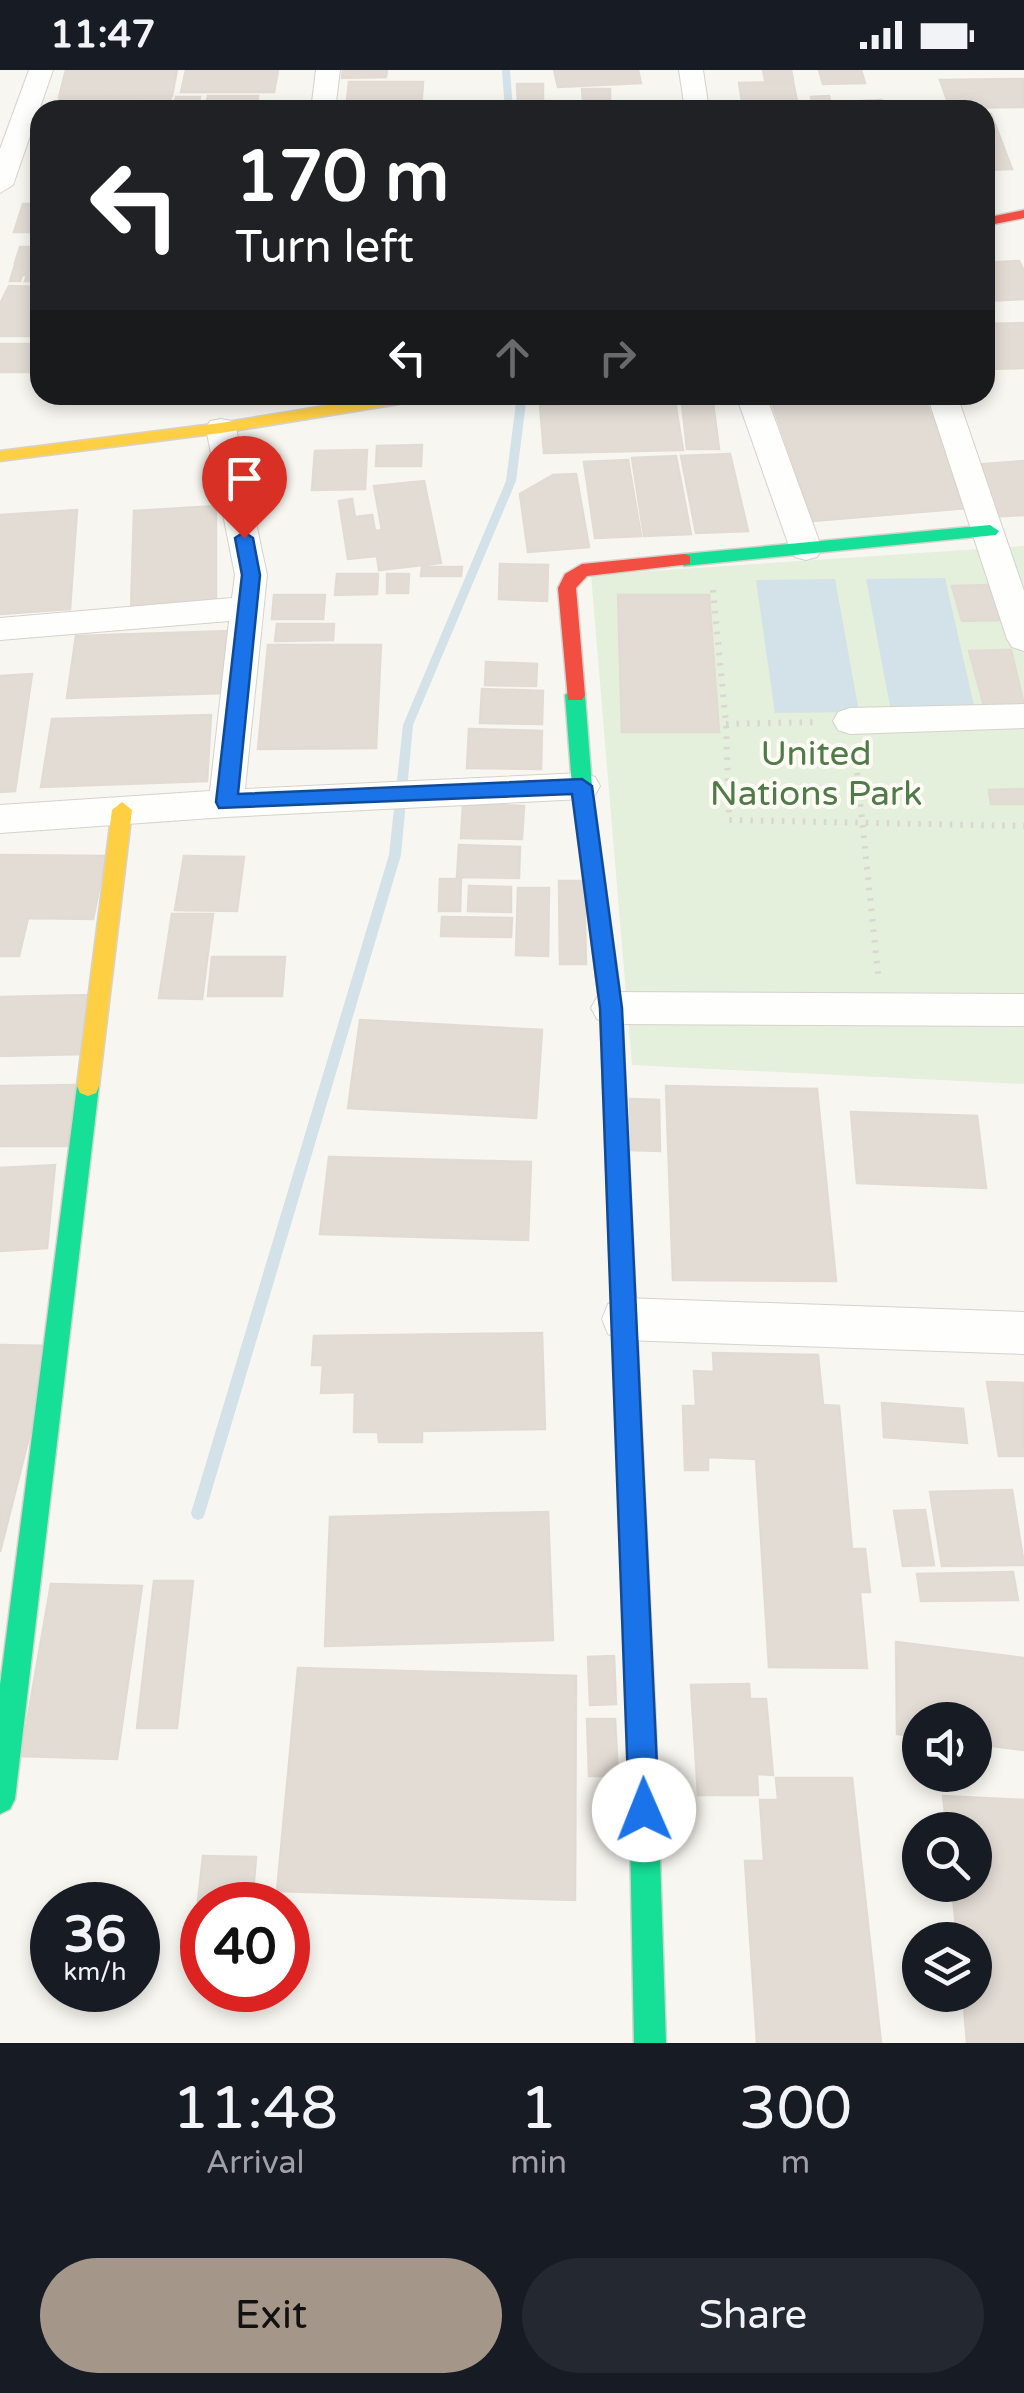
<!DOCTYPE html>
<html lang="en">
<head>
<meta charset="utf-8">
<style>
	body { margin:0; font-family:"Varela Round",sans-serif; background:#242831; color:#f1f3f6; height:100vh; display:flex; flex-direction:column; font-size:38px; white-space:nowrap }
	* { box-sizing:border-box; margin:0 }
	p { font-size:32px; color:#9ea1a6 }
	.icon { flex:none; width:55px; height:55px; fill:none; stroke:currentColor; stroke-width:2; stroke-linecap:round; stroke-linejoin:round }
	.map { position:relative; height:1973px; overflow:hidden }
	.side { display:flex; flex-direction:column; background:#171b24; flex:1 }
	.side>* { flex:none }
	.banner { position:absolute; left:30px; top:30px; width:965px; height:305px; border-radius:30px; box-shadow:0 5px 15px #0003; background:#202124; color:#fff; overflow:hidden }
	.tools { position:absolute; left:902px; top:1632px; display:grid; gap:20px }
	.tools a { display:grid; place-items:center; width:90px; height:90px; border-radius:50%; background:#171b24; box-shadow:0 5px 15px #0003; font-size:50px }
	.speed { position:absolute; left:30px; top:1812px; display:flex; gap:20px; font-size:50px; font-weight:700; text-align:center }
	.speed>* { display:grid; place-content:center; width:130px; height:130px; border-radius:50%; background:#171b24; box-shadow:0 5px 15px #0003; line-height:1 }
	.speed small { font-size:25px; font-weight:400 }
	.speed .limit { border:15px solid #d22; background:#fff; color:#111 }
	.pin { position:absolute; display:grid; place-items:center; width:85px; height:85px; color:#fff; margin:-102px -42px; border-radius:50% 50% 50% 0; rotate:-45deg; box-shadow:0 0 10px #0007 }
	.pin .icon { rotate:45deg }
	.me { position:absolute; width:110px; margin:-55px; rotate:359deg; stroke-linejoin:round; filter:drop-shadow(0 0 8px #0008) }
	.turn { display:flex; align-items:center; gap:35px; height:210px; padding:0 40px; font-size:45px }
	.turn .icon { width:130px; height:130px; stroke-width:2.5 }
	.turn b { display:block; font-size:70px; line-height:85px }
	.lanes { display:flex; align-items:center; height:95px; padding:0 40px; background:#0003; justify-content:center; gap:50px; direction:ltr }
	.lanes .off { opacity:.35 }
	.eta { display:flex; justify-content:space-evenly; align-items:center; height:170px; text-align:center }
	.eta b { font-size:60px; font-weight:600; line-height:70px }
	.primary-button { display:flex; gap:20px; margin-top:auto; padding:20px 40px }
	.primary-button a { flex:1; height:115px; border-radius:60px; background:#a49689; color:#111; font-size:40px; font-weight:600; line-height:115px; text-align:center }
	.primary-button a+a { background:#242831; color:#f1f3f6 }
	.status { display:flex; justify-content:space-between; align-items:center; height:70px; padding:0 50px; background:#171b24; direction:ltr }
	.status svg { height:28px; fill:currentColor }
	.map>svg:first-child { display:block }
	.green { fill:#e4efdc }
	.water { fill:#d2e2e8 }
	.lines { fill:none; stroke-linecap:round; stroke-linejoin:round }
	.stream { fill:#d2e2e8; fill-rule:evenodd }
	.building { fill:#e3dcd5; stroke:#e1dbd3; stroke-width:2.5 }
	.street-casing { stroke:#d6d2cb; stroke-width:2 }
	.fast-casing { stroke:#d6d2cb; stroke-width:3 }
	.slow-casing { stroke:#d6d2cb; stroke-width:3 }
	.jam-casing { stroke:#d6d2cb; stroke-width:3 }
	.path { stroke:#dad6d1; stroke-width:6; stroke-dasharray:2.5 8; stroke-linecap:butt }
	.street { fill:#fefefd; fill-rule:evenodd }
	.fast { fill:#16e098; fill-rule:evenodd }
	.slow { fill:#ffcf43; fill-rule:evenodd }
	.jam { fill:#f24e42; fill-rule:evenodd }
	.route { fill:#1a73e8; stroke:#114b97; stroke-width:2.5 }
	.labels { text-anchor:middle; stroke-width:8; stroke-linejoin:round; paint-order:stroke }
	.park-label { font-size:35px; fill:#517a4a; stroke:#fefbf4 }
</style>
</head>
<body>
<div class="status"><b>11:47</b><svg viewBox="0 0 49 12"><path d="M0 12V9h3v3zM5 12V6h3v6zM10 12V3h3v9zM15 12V0h3v12zM26 1h20v11H26zM47 4h2v5h-2z"/></svg></div>
<div class="map">
<svg width="1024" height="1973" viewBox="0 0 1024 1973">
	<rect width="100%" height="100%" fill="#f8f6f0"/>
	<path class="green" d="M1024 476V1014L632 995 591 505Z"/>
	<path class="water" d="M945 508 975 640 891 641 866 509Z
		M835 509 859 642 775 643 756 510Z"/>
	<g class="lines">
		<path class="stream" d="M502 0H510L513 40H505Z
			M517 325H527L516 411 413 655 401 785 205 1443 203 1448 198 1450 193 1448 191 1443 389 785 403 655 506 411Z"/>
	</g>
	<path class="building" d="M66 0H177L172 26 59 27Z
		M186 0H278L274 22H181Z
		M343 0H387L386 7 342 8Z
		M554 0H638L641 13 558 17Z
		M763 0H791L793 10H765Z
		M819 0H861L865 13 823 14Z
		M1023 9 1024 37 950 38 940 10Z
		M349 12H423L421 40H346Z
		M793 12 797 31H742L739 13Z
		M517 14H543V35H518Z
		M582 19H610V30H583Z
		M208 26H258L256 40H205Z
		M829 26 832 40H813L811 27Z
		M171 27 169 40H56L60 28Z
		M176 27H200L197 40H173Z
		M882 30 886 40H845L842 32Z
		M571 33 620 34V40H571Z
		M985 44H991L1012 99 985 100Z
		M23 134H40V162H14Z
		M20 177H37L40 211H25L27 205H22L20 211H10L15 195 31 193H15Z
		M1019 191 1024 201V229L987 231 985 193Z
		M9 216 40 217V266H0V234Z
		M1024 253V298L985 299V254Z
		M0 274H37L30 302H0Z
		M859 325H923L969 438 813 451 772 333Z
		M675 331 683 380 544 383 540 335Z
		M713 333 719 379H687L682 334Z
		M422 375 421 396H376L377 376Z
		M367 380 365 419 312 420 315 381Z
		M730 384 748 461 696 463 681 386Z
		M676 386 691 464 644 466 632 388Z
		M628 390 641 466 595 468 584 392Z
		M1024 391V445L989 447 969 395Z
		M576 404 589 477 528 482 520 424 553 405Z
		M424 411 441 493 379 500 377 486 348 489 339 431 352 429 355 447 372 445 375 461 382 460 374 416Z
		M216 436V534L131 540 134 441Z
		M77 440 70 539 0 544V445Z
		M500 494 548 495 547 531 499 529Z
		M422 497H462L461 506H421Z
		M337 504H378L377 524 335 525Z
		M387 504H409L408 523H387Z
		M992 515 1003 550 962 551 952 516Z
		M274 525H325L323 549H272Z
		M618 525H709L719 662H622Z
		M277 554H334L333 570 275 571Z
		M230 561 225 623 67 628 76 566Z
		M268 575H381L376 678 258 679Z
		M1011 580 1024 635 984 636 969 581Z
		M486 592 537 594 536 616 485 615Z
		M32 604 15 721 0 722V606Z
		M482 619 543 621 542 654 480 653Z
		M211 645 207 711 41 717 52 649Z
		M469 659 542 661 541 699 467 698Z
		M1024 719V734H991L989 720Z
		M463 734 524 736 522 769 461 768Z
		M459 775 520 777 519 808 457 807Z
		M0 785 106 786 93 849 28 848 19 886H0Z
		M184 786 244 787 237 841 175 840Z
		M440 809H461L460 841H439Z
		M559 811H584L586 894H560Z
		M469 816 511 817V842L468 841Z
		M518 818H549L548 886 516 885Z
		M172 844H213L202 929 159 928Z
		M442 847 512 848 511 867 441 866Z
		M212 887H285L282 926H208Z
		M92 925 83 984 0 986V927Z
		M360 950 542 960 536 1048 348 1038Z
		M76 1015 67 1076H0V1016Z
		M666 1016 817 1019 836 1211 673 1210Z
		M630 1029 659 1030 660 1081 631 1080Z
		M851 1042 977 1046 986 1118 857 1113Z
		M329 1087 531 1092 528 1170 320 1164Z
		M55 1095 47 1178 0 1181V1098Z
		M542 1263 545 1359 422 1361V1372H379L378 1362H354L355 1322 321 1323 323 1295H312L314 1266Z
		M0 1275 52 1276 0 1482Z
		M713 1283 818 1285 823 1335 839 1336 852 1479H865L870 1522H860L867 1598 769 1597 756 1389 708 1387V1400H685L683 1336H696L694 1301 714 1302Z
		M987 1312 1023 1313 1024 1386H999Z
		M882 1333 963 1339 967 1373 884 1367Z
		M1012 1420 1024 1495 942 1496 930 1422Z
		M925 1440 934 1495 903 1496 894 1441Z
		M548 1442 553 1570 325 1576 330 1447Z
		M1013 1502 1018 1530 921 1531 917 1504Z
		M154 1511H193L177 1658H137Z
		M51 1514 142 1516 117 1689 21 1686Z
		M896 1572 1024 1588V1680L975 1674V1650H920V1667L897 1664Z
		M614 1586 616 1634 590 1635 588 1587Z
		M298 1598 576 1606 575 1830 277 1821Z
		M749 1614 750 1629H766L773 1705 757 1704 758 1725H698L691 1615Z
		M587 1649H615L618 1706H589Z
		M776 1708H852L881 1973H757L745 1791H764L760 1730H778Z
		M943 1726 1024 1730V1973H967L963 1925H975V1870H957L952 1815H975V1760H947Z
		M203 1786 256 1787 252 1835H202V1859H195Z"/>
	<g class="lines">
		<defs>
			<path id="street" d="M29 0H53L13 115 0 123V79Z
				M316 0H340L335 40H311Z
				M679 0H703L709 40H685Z
				M736 325H766L822 479 817 487 806 490 795 487 790 479Z
				M927 325H957L1024 521V581L1012 577 1007 569Z
				M221 349 232 351 236 358 267 505 245 719 582 703 595 707 600 716 595 725 582 729 226 747 0 763V735L210 721 229 551 0 570V548L232 528 235 505 206 358 210 351Z
				M1024 634V658L850 664 838 660 833 651 838 642 850 638Z
				M611 922 1024 924V956L611 954 597 949 591 938 597 927Z
				M624 1228 1024 1242V1284L624 1270 608 1264 602 1249 608 1234Z"/>
			<path id="fast" d="M990 455 999 461 996 465 684 496 675 490 684 484Z
				M575 618 585 625 592 716 622 938 656 1662 666 1973H634L628 1662 600 938 572 716 565 625Z
				M88 1006 96 1009 99 1016 15 1729 10 1739 0 1744V1615L77 1016 80 1009Z"/>
			<path id="slow" d="M392 325H431L423 330 221 363 0 391V381L221 353Z
				M122 732 132 740 99 1016 96 1023 88 1026 80 1023 77 1016 112 740Z"/>
			<path id="jam" d="M1024 140V148L985 156V148Z
				M684 484 690 486V494L587 506 576 518 585 625 582 630H568L558 518 565 504 582 494Z"/>
		</defs>
		<use href="#street" class="street-casing"/>
		<use href="#fast" class="fast-casing"/>
		<use href="#slow" class="slow-casing"/>
		<use href="#jam" class="jam-casing"/>
		<path class="path" d="M713 520 726 654 729 750 1024 756
			M726 654 819 652
			M855 682 878 904"/>
		<use href="#street" class="street"/>
		<use href="#fast" class="fast"/>
		<use href="#slow" class="slow"/>
		<use href="#jam" class="jam"/>
	</g>
	<path class="route" d="M244 462 253 468 260 505 238 724 582 709 592 716 622 938 659 1740 654 1750 644 1755 634 1750 629 1740 600 938 572 724 219 738 216 732 242 505 235 468Z"/>
	<g class="labels">
		<g class="park-label">
			<text x="816" y="695">United<tspan x="816" dy="40">Nations Park</tspan></text>
		</g>
	</g>
</svg>
<div class="tools">
<a><svg class="icon" aria-label="sound" viewBox="0 0 24 24"><path d="M4 9h4l5-4v14l-5-4H4zM17 9q2 3 0 6"/></svg></a>
<a><svg class="icon" aria-label="search" viewBox="0 0 24 24"><circle cx="10" cy="10" r="6"/><path d="M15 15l6 6"/></svg></a>
<a><svg class="icon" aria-label="layers" viewBox="0 0 24 24"><path d="M12 4l9 5-9 5-9-5zM3 14l9 5 9-5"/></svg></a>
</div>
<div class="speed"><div>36<small>km/h</small></div><div class="limit">40</div></div>
<div class="pin" style="left:244px;top:468px;background:#d93025"><svg class="icon" aria-label="arrive" viewBox="0 0 24 24"><path d="M6 21V4h12l-3 4 3 4H6"/></svg></div>
<svg class="me" style="left:644px;top:1740px" viewBox="-20 -20 40 40"><circle r="19" fill="#fff"/><path d="M0-13L10 11 0 6-10 11z" fill="#1a73e8"/></svg>
<div class="banner">
<div class="turn"><svg class="icon" aria-label="left" viewBox="0 0 24 24"><path d="M17 20v-9H6M10 6l-5 5 5 5"/></svg><div><b>170 m</b>Turn left</div></div>
<div class="lanes"><svg class="icon" aria-label="left" viewBox="0 0 24 24"><path d="M17 20v-9H6M10 6l-5 5 5 5"/></svg><svg class="icon off" aria-label="ahead" viewBox="0 0 24 24"><path d="M12 20V5M6 11l6-6 6 6"/></svg><svg class="icon off" aria-label="right" viewBox="0 0 24 24"><path d="M7 20v-9h11M14 6l5 5-5 5"/></svg></div>
</div>
</div>
<section class="side">
<div class="eta">
<div><b>11:48</b><p>Arrival</p></div>
<div><b>1</b><p>min</p></div>
<div><b>300</b><p>m</p></div>
</div>
<div class="primary-button"><a>Exit</a><a>Share</a></div>
</section>
</body>
</html>
